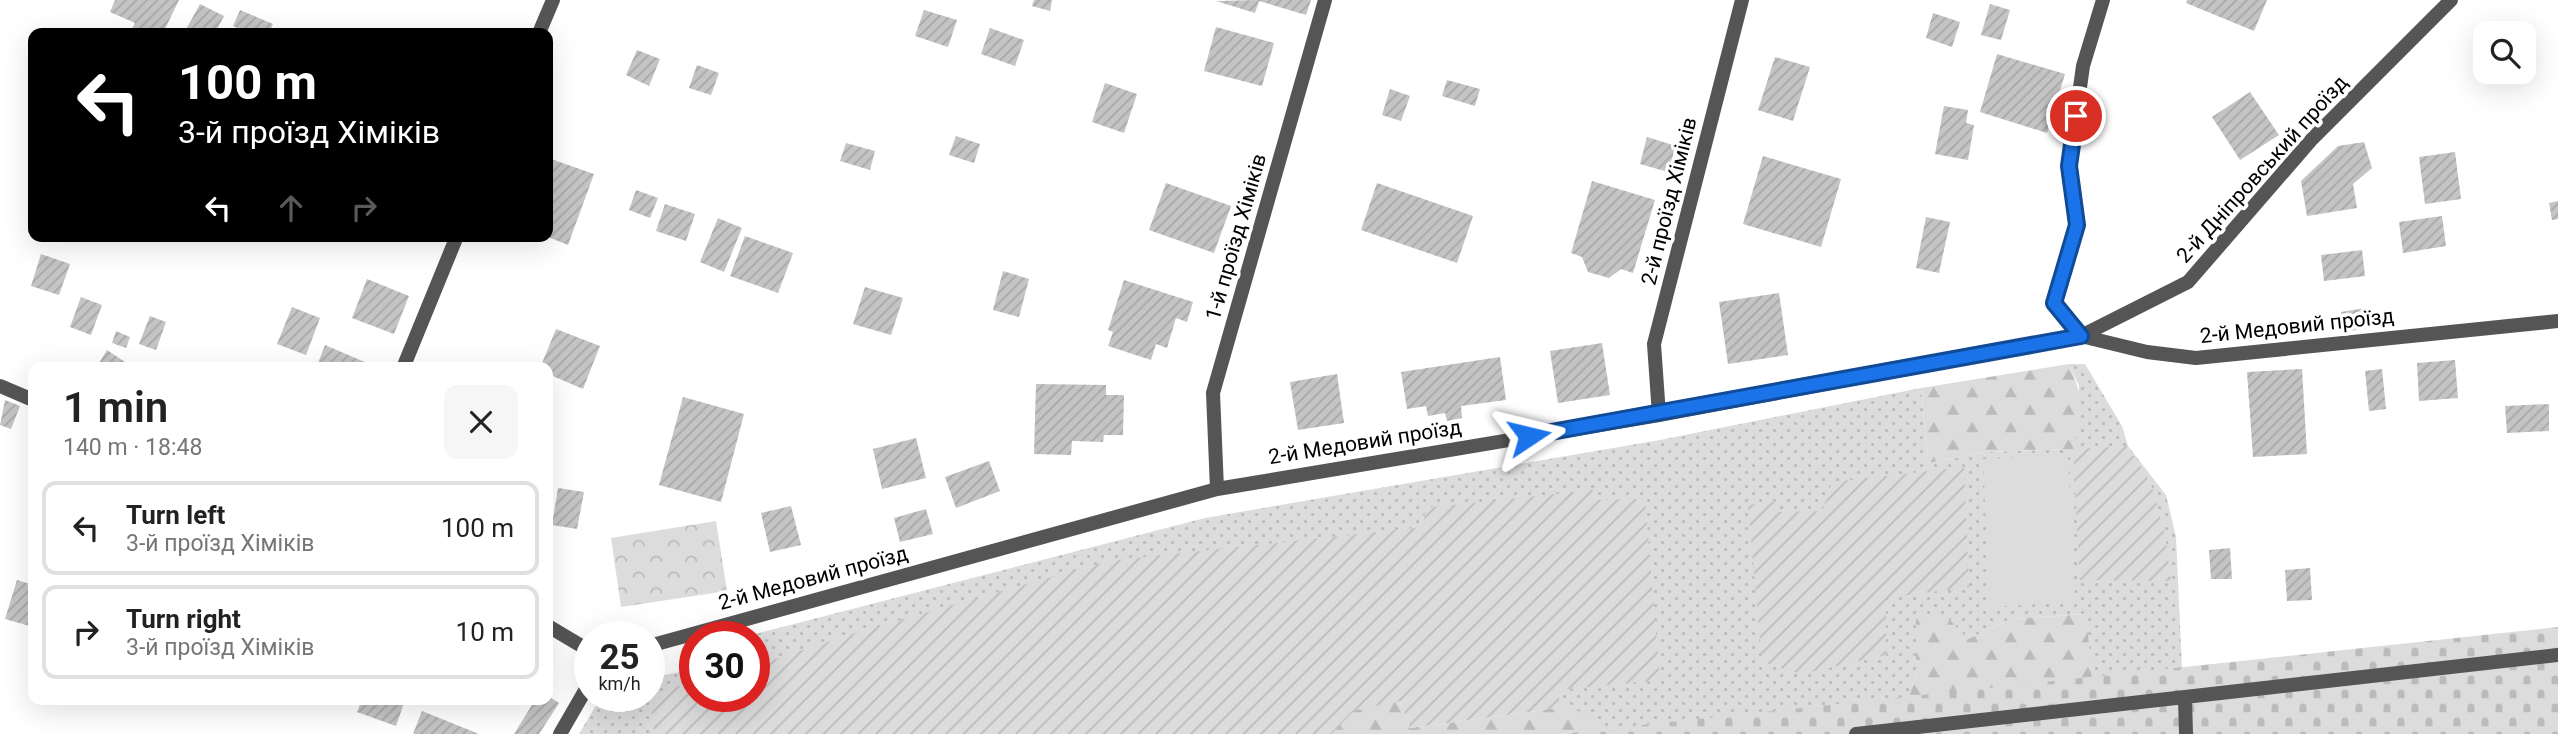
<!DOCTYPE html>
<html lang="en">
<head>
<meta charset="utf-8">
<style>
	body { margin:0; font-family:Roboto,sans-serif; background:#f6f6f6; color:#222; height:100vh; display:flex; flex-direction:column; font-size:26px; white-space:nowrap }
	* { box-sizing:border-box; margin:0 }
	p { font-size:23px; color:#767676 }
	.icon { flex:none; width:38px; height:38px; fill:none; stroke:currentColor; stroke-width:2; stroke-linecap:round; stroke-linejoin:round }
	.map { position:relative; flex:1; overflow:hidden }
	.details { position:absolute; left:28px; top:362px; width:525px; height:343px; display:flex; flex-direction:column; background:#fff; border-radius:14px; box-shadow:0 7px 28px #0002 }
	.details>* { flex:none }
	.top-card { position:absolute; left:28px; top:28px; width:525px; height:214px; border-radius:14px; box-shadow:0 7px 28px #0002; background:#000; color:#fff; overflow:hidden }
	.buttons { position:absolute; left:2473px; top:21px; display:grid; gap:14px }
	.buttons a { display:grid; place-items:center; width:63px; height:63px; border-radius:14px; background:#fff; box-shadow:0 7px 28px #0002; font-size:35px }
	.speed { position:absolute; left:574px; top:621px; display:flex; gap:14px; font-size:35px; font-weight:700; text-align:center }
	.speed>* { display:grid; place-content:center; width:91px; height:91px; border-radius:50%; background:#fff; box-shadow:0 7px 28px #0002; line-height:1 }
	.speed small { font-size:18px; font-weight:400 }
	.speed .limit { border:10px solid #d22; background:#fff; color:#111 }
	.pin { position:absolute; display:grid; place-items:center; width:60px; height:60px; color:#fff; margin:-30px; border:4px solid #fff; border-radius:50%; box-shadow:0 2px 7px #0007 }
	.me { position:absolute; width:77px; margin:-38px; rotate:80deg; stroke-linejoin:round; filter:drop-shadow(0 0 5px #0008) }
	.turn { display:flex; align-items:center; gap:24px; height:147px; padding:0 35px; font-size:32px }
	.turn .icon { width:91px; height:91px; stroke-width:2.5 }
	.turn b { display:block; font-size:49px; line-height:60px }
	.lanes { display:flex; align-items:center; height:66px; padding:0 35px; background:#0003; justify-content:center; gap:35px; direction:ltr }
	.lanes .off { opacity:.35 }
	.round { display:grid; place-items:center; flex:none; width:74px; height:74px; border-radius:14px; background:#f6f6f6 }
	.summary { display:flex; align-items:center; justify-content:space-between; height:119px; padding:0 35px }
	h1 { font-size:42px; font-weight:600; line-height:52px }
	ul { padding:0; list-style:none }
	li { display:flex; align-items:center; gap:21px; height:94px; margin:0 14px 10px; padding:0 21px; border:4px solid #e0e0e0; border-radius:14px }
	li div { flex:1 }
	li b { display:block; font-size:26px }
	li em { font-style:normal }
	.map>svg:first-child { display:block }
	.grass { fill:url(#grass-dots) }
	.forest { fill:url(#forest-firs) }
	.cemetery { fill:url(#cemetery-stones) }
	.park { fill:url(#park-crowns) }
	.garden { fill:url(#garden-furrows) }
	.pitch { fill:#dcdcdc }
	.building { fill:url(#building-hatch) }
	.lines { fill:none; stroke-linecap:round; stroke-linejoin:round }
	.lane { stroke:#555; stroke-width:14 }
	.street { stroke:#555; stroke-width:14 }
	.route-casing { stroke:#114b97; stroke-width:18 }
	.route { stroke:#1a73e8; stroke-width:12 }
	.labels { text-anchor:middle; stroke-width:7; stroke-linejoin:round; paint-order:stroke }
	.street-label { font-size:21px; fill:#000; stroke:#fff }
</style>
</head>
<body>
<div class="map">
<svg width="2558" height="734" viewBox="0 0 2558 734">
	<defs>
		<pattern id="grass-dots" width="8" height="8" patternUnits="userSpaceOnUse" patternTransform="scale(1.75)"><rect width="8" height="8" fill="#dcdcdc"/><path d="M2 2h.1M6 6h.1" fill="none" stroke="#bbb" stroke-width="1.8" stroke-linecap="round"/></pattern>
		<pattern id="forest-firs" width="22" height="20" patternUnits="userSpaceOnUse" patternTransform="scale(1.75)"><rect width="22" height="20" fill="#dcdcdc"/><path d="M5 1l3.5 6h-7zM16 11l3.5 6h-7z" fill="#bbb"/></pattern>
		<pattern id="cemetery-stones" width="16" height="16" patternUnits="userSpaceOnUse" patternTransform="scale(1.75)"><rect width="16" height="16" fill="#dcdcdc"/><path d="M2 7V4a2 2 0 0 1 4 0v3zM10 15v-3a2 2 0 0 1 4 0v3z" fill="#bbb"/></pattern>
		<pattern id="park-crowns" width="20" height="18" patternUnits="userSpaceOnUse" patternTransform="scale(1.75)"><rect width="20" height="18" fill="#dcdcdc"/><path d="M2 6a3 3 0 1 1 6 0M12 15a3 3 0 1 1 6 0" fill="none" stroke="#bbb"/></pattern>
		<pattern id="garden-furrows" width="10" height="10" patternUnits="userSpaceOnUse" patternTransform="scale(1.75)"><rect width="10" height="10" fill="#dcdcdc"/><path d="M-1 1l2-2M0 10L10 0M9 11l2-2" fill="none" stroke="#bbb"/></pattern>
		<pattern id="building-hatch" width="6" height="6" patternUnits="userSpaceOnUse" patternTransform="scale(1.75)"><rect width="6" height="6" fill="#c4c4c4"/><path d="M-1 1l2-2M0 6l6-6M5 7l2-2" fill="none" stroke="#a7a7a7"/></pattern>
	</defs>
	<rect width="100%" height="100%" fill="#fff"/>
	<path class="grass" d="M2069 364H2085L2122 426 2128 446 2166 495 2176 537 2182 668 2092 678 2085 614 2011 619 1968 639 1916 619V674L1909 697 1600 730 1594 714 1400 701 1331 734H579L601 697 649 696V678L695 669V696H754V637H744L1205 518 1660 440 1921 388 1928 463 1985 452 2072 449 2079 386Z"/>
	<path class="forest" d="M2069 364C2083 396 2084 416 2073 449L1985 452 1928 463 1921 388Z
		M2086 614 2092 678 1909 697 1916 674V619L1945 615 1968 639 2011 619Z
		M1400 701 1410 728 1559 708 1595 714 1600 730 1559 734H1331L1355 710Z"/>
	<path class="cemetery" d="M2558 627V734H1559Z"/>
	<path class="park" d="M716 521 727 591 621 607 611 538Z"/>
	<path class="garden" d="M2128 446 2151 484 2165 535 2171 581 2080 580 2073 449Z
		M1964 467 1969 587 1886 598V655L1801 674 1762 662 1748 505 1778 501 1780 512 1822 511 1832 482Z
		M1593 490V500L1645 499 1660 680 1559 690V708L1410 728 1400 701 1355 710 1331 734H654L649 694 695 682V696H754V666L861 631 1108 561 1424 527 1425 508Z"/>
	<path class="pitch" d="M2068 455 2075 602 1990 607 1983 459Z"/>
	<path class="building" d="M115 0H179L163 33H130L135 23 110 12Z
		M1034 0H1052L1050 11 1032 6Z
		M1258 0H1311L1306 15 1259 1 1255 13 1216 1Z
		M2187 0H2267L2254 31 2186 3Z
		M200 4 224 16 215 33H184Z
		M1990 4 2010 10 2001 40 1981 35Z
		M240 10 273 24 269 33H249L233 26Z
		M924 10 957 20 948 47 915 36Z
		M1933 13 1960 22 1952 47 1926 38Z
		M1216 27 1274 43 1262 86 1204 71Z
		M990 28 1024 40 1015 66 981 54Z
		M637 50 660 59 649 86 626 75Z
		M1997 54 2065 74 2047 133 1980 112Z
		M1775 57 1810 67 1793 121 1758 110Z
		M697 65 719 73 711 95 689 88Z
		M1447 80 1480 89 1475 106 1442 96Z
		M1105 83 1137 94 1124 133 1092 122Z
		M1390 89 1410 96 1401 121 1382 115Z
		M2250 92 2279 135 2240 160 2212 117Z
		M1944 106 1968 110 1966 123 1974 125 1968 160 1935 154Z
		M956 136 980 144 974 163 949 155Z
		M1647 137 1676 146 1668 172 1640 164Z
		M2364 142 2372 168 2353 184 2357 208 2307 216 2301 181 2338 146Z
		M846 143 875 151 870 170 840 161Z
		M2455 152 2461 199 2425 204 2419 157Z
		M1763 156 1841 179 1821 247 1743 224Z
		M548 158 594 174 568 245 548 237Z
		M1592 181 1655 200 1633 273 1621 269 1609 278 1588 272 1582 257 1571 253Z
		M1166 183 1231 206 1214 253 1149 230Z
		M1377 183 1473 216 1457 263 1361 230Z
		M636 190 658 198 650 218 629 210Z
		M2558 201V219L2552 220 2549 203Z
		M665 204 695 214 686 241 656 231Z
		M2442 216 2446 246 2403 253 2399 222Z
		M1926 217 1950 222 1939 273 1916 268Z
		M718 218 742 228 724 272 700 262Z
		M745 236 793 253 778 293 730 276Z
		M2362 250 2365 276 2324 281 2321 255Z
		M41 254 70 264 59 295 31 286Z
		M1003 271 1029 279 1019 317 993 310Z
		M367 279 409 296 394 334 352 318Z
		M1124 280 1193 302 1187 322 1176 318 1167 348 1156 344 1151 360 1108 346 1113 332 1108 330Z
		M865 287 903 298 891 335 853 324Z
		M1779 293 1788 355 1728 364 1719 302Z
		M81 297 102 305 91 335 70 327Z
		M292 307 320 318 306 355 277 344Z
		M2366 308 2369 328 2343 332 2341 312Z
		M150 316 166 322 156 350 139 344Z
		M556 329 600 346 583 389 548 374V368H540Z
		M116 331 130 337 126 348 112 343Z
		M1602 343 1610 395 1558 403 1550 351Z
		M325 345 374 366 373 368H316Z
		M107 350 134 368H96Z
		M1500 357 1506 400 1461 406 1462 418 1447 421 1445 413 1428 416 1426 406 1407 409 1401 372Z
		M2455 360 2458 398 2419 401 2417 363Z
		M2302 369 2307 454 2253 457 2247 372Z
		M2382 369 2386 409 2369 411 2365 371Z
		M1337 374 1344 423 1298 430 1290 382Z
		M1036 384 1106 385V395H1124L1123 435H1104L1103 442 1072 441 1071 455 1034 454Z
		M683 397 744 414 721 502 659 485Z
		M5 400 20 406 11 429 0 425Z
		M2549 404V431L2507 433 2505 406Z
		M916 438 926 478 882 489 873 449Z
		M989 461 1000 491 956 508 945 477Z
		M558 488 584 492 577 529 552 525Z
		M791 506 801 545 770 552 761 513Z
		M926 509 933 534 900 542 894 518Z
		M2230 548 2232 579H2211L2209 550Z
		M2310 568 2312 600 2287 601 2285 570Z
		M17 580 33 585V627L5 619Z
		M548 696 559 703 539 734H514L535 700H548Z
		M362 700H405L396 726 357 712Z
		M422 711 479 734H413Z"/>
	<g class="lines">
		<path class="lane" d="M2185 698 2186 734
			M1856 734 2558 655"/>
		<path class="street" d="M539 33 553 0
			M2081 336 2188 282 2312 139 2451 0
			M2081 336 2054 303 2077 225 2069 166 2083 66 2103 0
			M403 368 457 236
			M0 386 33 400
			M1659 415 1654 344 1742 0
			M1217 489 1213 393 1325 0
			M548 626 590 651
			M649 646 1217 489 1659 415 2081 336 2147 352 2196 358 2558 321
			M560 734 590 682"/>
	</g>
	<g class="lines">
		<defs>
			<path id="route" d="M1529 436 2081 336 2054 303 2077 225 2069 166 2076 116"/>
		</defs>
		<use href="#route" class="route-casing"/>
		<use href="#route" class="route"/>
	</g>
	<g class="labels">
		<g class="street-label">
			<text transform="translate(2262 169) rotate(-48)" y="7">2-й Дніпровський проїзд</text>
			<text transform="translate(1669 201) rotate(-76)" y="7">2-й проїзд Хіміків</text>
			<text transform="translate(1236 237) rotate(-74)" y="7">1-й проїзд Хіміків</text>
			<text transform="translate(2297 326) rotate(-6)" y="7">2-й Медовий проїзд</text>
			<text transform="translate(1365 442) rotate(-9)" y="7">2-й Медовий проїзд</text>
			<text transform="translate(813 578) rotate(-15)" y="7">2-й Медовий проїзд</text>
		</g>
	</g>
</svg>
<div class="buttons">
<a><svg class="icon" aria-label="search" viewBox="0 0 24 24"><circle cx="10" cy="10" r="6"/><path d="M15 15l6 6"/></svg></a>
</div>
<div class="speed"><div>25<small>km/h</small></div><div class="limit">30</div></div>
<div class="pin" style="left:2076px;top:116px;background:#d93025"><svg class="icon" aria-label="arrive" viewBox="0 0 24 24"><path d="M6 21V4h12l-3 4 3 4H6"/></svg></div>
<svg class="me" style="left:1529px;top:436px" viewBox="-20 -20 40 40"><path d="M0-17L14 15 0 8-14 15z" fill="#1a73e8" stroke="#fff" stroke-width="4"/></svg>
<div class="top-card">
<div class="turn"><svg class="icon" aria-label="left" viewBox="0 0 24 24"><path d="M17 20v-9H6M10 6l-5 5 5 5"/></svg><div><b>100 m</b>3-й проїзд Хіміків</div></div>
<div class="lanes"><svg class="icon" aria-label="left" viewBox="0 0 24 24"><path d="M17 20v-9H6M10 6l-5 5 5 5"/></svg><svg class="icon off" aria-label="ahead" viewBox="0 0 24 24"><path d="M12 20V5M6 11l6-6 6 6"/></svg><svg class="icon off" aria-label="right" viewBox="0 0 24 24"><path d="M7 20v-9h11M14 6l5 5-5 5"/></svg></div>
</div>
<section class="details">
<div class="summary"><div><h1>1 min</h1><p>140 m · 18:48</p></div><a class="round"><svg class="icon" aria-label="close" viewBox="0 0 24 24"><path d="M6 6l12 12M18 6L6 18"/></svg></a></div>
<ul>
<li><svg class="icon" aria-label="left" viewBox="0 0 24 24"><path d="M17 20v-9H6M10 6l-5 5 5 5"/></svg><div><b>Turn left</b><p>3-й проїзд Хіміків</p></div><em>100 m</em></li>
<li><svg class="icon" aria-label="right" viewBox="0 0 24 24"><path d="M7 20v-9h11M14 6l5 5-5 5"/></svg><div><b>Turn right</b><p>3-й проїзд Хіміків</p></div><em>10 m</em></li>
</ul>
</section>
</div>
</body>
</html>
